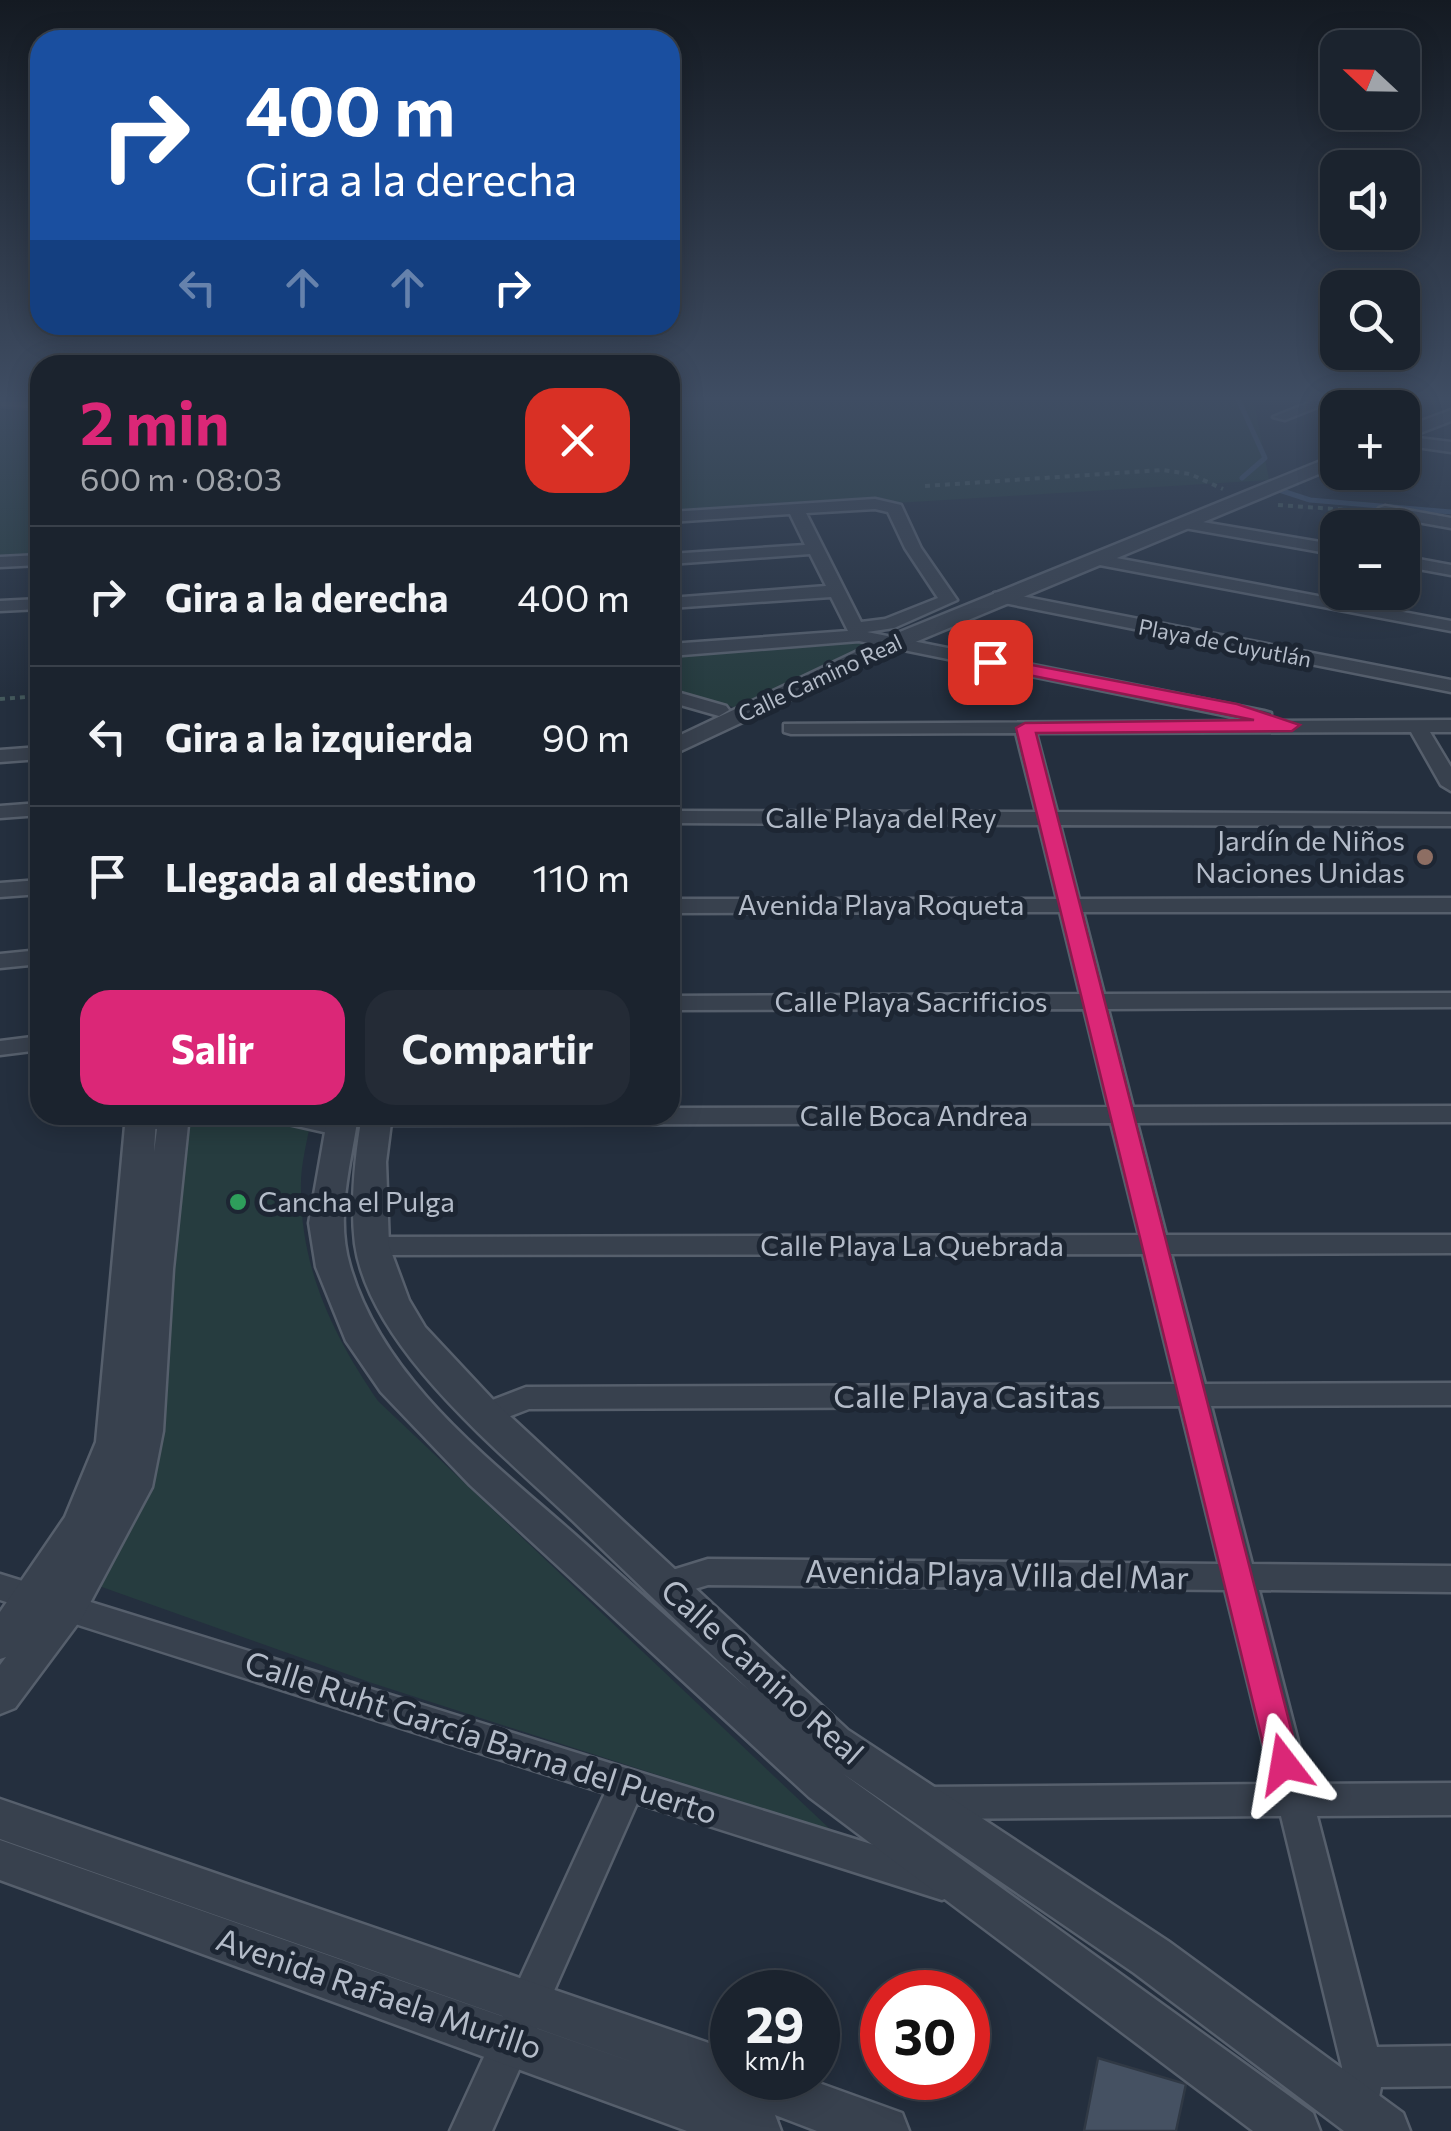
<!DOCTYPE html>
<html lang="es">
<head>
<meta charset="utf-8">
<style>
	body { margin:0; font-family:Commissioner,sans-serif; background:#242b36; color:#f1f3f6; height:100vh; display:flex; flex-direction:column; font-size:38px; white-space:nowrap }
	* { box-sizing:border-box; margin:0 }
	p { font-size:32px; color:#a0a4aa }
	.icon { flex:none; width:55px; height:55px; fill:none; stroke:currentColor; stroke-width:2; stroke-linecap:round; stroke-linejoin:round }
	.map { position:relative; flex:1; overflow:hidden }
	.drawer { position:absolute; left:30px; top:355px; width:650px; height:770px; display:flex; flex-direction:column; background:#1b232e; border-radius:30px; box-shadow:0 5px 25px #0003,0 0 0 2px #39404a }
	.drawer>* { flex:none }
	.hud { position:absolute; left:30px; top:30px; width:650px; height:305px; border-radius:30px; box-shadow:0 5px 25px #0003,0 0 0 2px #39404a; background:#1a4fa0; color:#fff; overflow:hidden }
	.needle { width:65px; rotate:292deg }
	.controls { position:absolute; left:1320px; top:30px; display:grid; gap:20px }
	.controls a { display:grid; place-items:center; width:100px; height:100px; border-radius:20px; background:#1b232e; box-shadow:0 5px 25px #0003,0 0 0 2px #39404a; font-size:50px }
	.speed { position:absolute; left:710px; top:1970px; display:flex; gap:20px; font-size:50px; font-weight:700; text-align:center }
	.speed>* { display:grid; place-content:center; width:130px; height:130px; border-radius:50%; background:#1b232e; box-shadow:0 5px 25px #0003,0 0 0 2px #39404a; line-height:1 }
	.speed small { font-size:25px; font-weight:400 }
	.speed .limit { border:15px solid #d22; background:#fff; color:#111 }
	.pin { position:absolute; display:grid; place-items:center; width:85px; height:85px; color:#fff; margin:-42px; border-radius:20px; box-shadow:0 5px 15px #0006 }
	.me { position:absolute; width:110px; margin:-55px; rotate:346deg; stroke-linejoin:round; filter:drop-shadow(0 0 8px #0008) }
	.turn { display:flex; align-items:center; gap:35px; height:210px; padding:0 50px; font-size:45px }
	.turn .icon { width:130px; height:130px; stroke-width:2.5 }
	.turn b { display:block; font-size:70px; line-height:85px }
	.lanes { display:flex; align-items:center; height:95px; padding:0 50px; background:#0003; justify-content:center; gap:50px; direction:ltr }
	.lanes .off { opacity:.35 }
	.round { display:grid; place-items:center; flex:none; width:105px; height:105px; border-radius:30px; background:#242b36 }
	.overview { display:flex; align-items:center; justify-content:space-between; height:170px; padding:0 50px }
	h1 { font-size:60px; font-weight:700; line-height:75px; color:#db2777 }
	.cta { display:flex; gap:20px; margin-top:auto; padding:20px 50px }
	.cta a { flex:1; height:115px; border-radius:30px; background:#db2777; color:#fff; font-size:40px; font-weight:700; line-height:115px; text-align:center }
	.cta a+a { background:#242b36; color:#f1f3f6 }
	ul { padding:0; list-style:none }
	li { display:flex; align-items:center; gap:30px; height:140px; padding:0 50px; border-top:2px solid #39404a }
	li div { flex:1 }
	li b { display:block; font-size:38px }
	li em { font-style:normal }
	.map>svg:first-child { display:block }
	.green { fill:#263c3f }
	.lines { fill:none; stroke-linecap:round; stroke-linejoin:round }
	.stream { stroke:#394c67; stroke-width:5 }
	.building { fill:#455162; stroke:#303945; stroke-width:2.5 }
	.minor-casing { stroke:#565f6c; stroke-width:5 }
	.tertiary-casing { stroke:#565f6c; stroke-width:5 }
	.trunk-casing { stroke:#434c59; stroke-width:5 }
	.path { stroke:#44595c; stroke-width:4; stroke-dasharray:5 5; stroke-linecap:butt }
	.minor { fill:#38414e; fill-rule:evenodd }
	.tertiary { fill:#38414e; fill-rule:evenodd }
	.trunk { fill:#656462; fill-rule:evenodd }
	.route { fill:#db2777; stroke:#8e194d; stroke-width:2.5 }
	.education-dot { fill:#8d6e63; stroke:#1d2633; stroke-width:4 }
	.leisure-dot { fill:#2e9e5b; stroke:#1d2633; stroke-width:4 }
	.labels { text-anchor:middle; stroke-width:10; stroke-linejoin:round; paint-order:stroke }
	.far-street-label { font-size:22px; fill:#b4bcc9; stroke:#1d2633 }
	.street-label { font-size:28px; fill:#b4bcc9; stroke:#1d2633 }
	.poi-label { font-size:28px; fill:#b4bcc9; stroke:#1d2633; text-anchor:end }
	.near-street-label { font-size:32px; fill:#b4bcc9; stroke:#1d2633 }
</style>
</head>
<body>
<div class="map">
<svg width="1451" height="2131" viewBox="0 0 1451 2131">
	<rect width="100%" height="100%" fill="#242f3e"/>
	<path class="green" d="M0 401H40V556L0 558Z
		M670 401H1254L1269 480 670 517Z
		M853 640 870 644 737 708 671 691 670 686V654Z
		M251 1120H311C307 1142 300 1167 301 1190 301 1270 334 1337 378 1401L832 1831 372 1683 99 1586 140 1510 159 1449 181 1127Z"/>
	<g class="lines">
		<path class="stream" d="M1239 401 1265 458 1242 478
			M1273 488 1310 500 1451 512"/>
	</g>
	<path class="building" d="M1098 2058 1186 2084 1176 2131H1084Z"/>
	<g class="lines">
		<defs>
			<path id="minor" d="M1313 401H1333L1285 420 1273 417Z
				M1402 436 1451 442V452L1402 445Z
				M875 499 901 505 921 548 957 600 894 628 867 632 1264 711 1271 713V721L1451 720V732H1430L1451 767V791L1441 785 1411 732 1036 733 1057 812 1451 814V826L1060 825 1079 899 1451 898V912H1083L1104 994 1451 993V1007L1108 1009 1133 1107 1451 1106V1122L1137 1123 1166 1235H1451V1253L1171 1254 1205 1384 1451 1383V1405L1211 1406 1252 1564 1451 1566V1592L1259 1590 1309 1784 1451 1783V1815L1317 1816 1377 2047 1451 2046V2086L1381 2087 1374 2124 1359 2130 1344 2124 1338 2109 1342 2067 1281 1816 928 1819 915 1814 910 1803 915 1792 928 1787 1273 1784 1225 1590 708 1585 665 1598 653 1594 648 1585 653 1576 708 1559 1219 1564 1180 1406 529 1409 485 1426 474 1423 470 1415 474 1407 526 1387 1175 1384 1143 1254 372 1255 362 1253 358 1246 362 1239 372 1237 1139 1235 1111 1123 376 1125 363 1117 670 1115V1108L1108 1107 1084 1009 670 1010V996L1080 994 1060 912 670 913V899H1057L1039 825 670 823V811L1036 812 1016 733 791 734 784 732V724L1253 721 859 641 670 656V644L848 631 831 597 670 608V598L826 586 810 554 670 564V554L805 545 790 514 670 522V512ZM875 509 888 512 905 548 938 598 885 619 861 622 806 513Z
				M1385 506 1451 518V528L1389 517 1383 528H1366L1379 508Z
				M1185 519 1338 545V555L1179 527 1177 524Z
				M1095 554 1451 621V631L1089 563 1086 559Z
				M40 555V565L0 567V557Z
				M1402 556 1451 565V575L1402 566Z
				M1000 592 1451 680V692L994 601V593Z
				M40 599V609L0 611V601Z
				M670 690 726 706 729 710 719 716 670 702Z
				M40 747V759L0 762V750Z
				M40 803V815L0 818V806Z
				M40 880V894L0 897V883Z
				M40 950V964L0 968V954Z
				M40 1036V1050L0 1055V1041Z
				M133 1115H208C195 1129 141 1135 128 1121Z
				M271 1115H320L346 1121 350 1127 337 1135 275 1121Z
				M0 1574 942 1866 955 1871 961 1883 955 1895 942 1900 637 1803 492 2131H450L605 1793 0 1600Z"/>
			<path id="tertiary" d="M1451 410V421L1402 440V428Z
				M1338 454V466L901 648 670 756V740L885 638Z
				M126 1115H156L154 1152 159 1115H189L173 1269 163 1431 152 1487 82 1618 15 1708 0 1714V1665L6 1657 0 1659V1612L65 1517 96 1442Z
				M328 1115H358C351 1165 335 1216 350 1266 382 1378 488 1458 572 1532 631 1585 690 1638 749 1690 690 1634 632 1578 573 1521 501 1452 370 1349 355 1244 350 1202 355 1157 362 1115H392L386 1162 389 1246 409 1300 425 1327 498 1405 848 1730 1168 1941 1403 2113 1410 2131H1344L1134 1973 842 1773 1313 2113 1320 2131H1253L809 1797 470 1485 381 1392 346 1341 316 1267 309 1223Z
				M0 1799 732 2051V2078H805L902 2113 909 2131H817L775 2115 781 2131H687L0 1880V1840L658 2071 0 1839Z"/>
			<path id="trunk" d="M0 401H40V409L1 406Z"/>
		</defs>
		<use href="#minor" class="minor-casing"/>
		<use href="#tertiary" class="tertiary-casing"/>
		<use href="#trunk" class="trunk-casing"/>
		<path class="path" d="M925 486 1162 470 1190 474 1223 489
			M1278 505 1362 511
			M0 699 40 696"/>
		<use href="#minor" class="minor"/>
		<use href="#tertiary" class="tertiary"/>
		<use href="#trunk" class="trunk"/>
	</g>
	<linearGradient id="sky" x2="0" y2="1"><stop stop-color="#141a22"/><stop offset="0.57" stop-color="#3f4d63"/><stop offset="1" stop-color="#3f4d63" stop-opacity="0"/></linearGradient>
	<rect width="1451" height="699" fill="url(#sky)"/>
	<path class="route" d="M990 657 1237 704 1300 725 1292 731 1036 733 1300 1764 1296 1774 1284 1778 1272 1774 1268 1764 1016 728 1025 723 1254 720 984 666 982 662Z"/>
	<circle class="education-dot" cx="1425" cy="857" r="10"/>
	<circle class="leisure-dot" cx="238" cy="1202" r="10"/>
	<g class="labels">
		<g class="far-street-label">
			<text transform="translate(1225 643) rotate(11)" y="8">Playa de Cuyutlán</text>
			<text transform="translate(820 678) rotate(-25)" y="8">Calle Camino Real</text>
		</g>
		<g class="street-label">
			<text x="881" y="828">Calle Playa del Rey</text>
			<text x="881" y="915">Avenida Playa Roqueta</text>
			<text x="911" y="1012">Calle Playa Sacrificios</text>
			<text x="914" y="1126">Calle Boca Andrea</text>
			<text x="912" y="1256">Calle Playa La Quebrada</text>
		</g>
		<g class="poi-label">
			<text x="1405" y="851">Jardín de Niños<tspan x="1405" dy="32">Naciones Unidas</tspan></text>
			<text x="258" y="1212" text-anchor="start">Cancha el Pulga</text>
		</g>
		<g class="near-street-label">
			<text x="967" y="1408">Calle Playa Casitas</text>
			<text transform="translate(997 1575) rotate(1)" y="11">Avenida Playa Villa del Mar</text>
			<text transform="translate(762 1672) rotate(42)" y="11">Calle Camino Real</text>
			<text transform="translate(481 1738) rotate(18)" y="11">Calle Ruht García Barna del Puerto</text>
			<text transform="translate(379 1994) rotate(19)" y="11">Avenida Rafaela Murillo</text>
		</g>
	</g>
</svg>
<div class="controls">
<a><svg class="needle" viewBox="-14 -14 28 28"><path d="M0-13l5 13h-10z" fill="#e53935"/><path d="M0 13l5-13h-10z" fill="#a0a4aa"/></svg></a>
<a><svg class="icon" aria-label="sound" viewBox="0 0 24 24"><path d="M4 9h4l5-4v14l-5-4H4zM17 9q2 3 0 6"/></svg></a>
<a><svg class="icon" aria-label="search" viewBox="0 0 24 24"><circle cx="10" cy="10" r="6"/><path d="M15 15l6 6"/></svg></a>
<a>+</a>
<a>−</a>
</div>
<div class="speed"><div>29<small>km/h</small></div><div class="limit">30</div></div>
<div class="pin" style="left:990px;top:662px;background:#d93025"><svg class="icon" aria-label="arrive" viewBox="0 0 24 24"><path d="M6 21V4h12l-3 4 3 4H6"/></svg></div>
<svg class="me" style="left:1284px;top:1764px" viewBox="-20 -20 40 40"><path d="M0-17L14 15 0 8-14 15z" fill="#db2777" stroke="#fff" stroke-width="4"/></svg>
<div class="hud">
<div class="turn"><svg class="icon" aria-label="right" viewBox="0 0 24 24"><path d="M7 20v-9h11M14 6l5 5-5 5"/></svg><div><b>400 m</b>Gira a la derecha</div></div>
<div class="lanes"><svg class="icon off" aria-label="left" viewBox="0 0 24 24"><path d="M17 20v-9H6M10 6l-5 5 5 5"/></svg><svg class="icon off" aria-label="ahead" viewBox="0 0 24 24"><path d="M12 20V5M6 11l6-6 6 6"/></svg><svg class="icon off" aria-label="ahead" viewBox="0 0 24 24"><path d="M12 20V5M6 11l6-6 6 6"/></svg><svg class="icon" aria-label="right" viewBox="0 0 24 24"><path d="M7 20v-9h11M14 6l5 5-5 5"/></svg></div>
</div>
<section class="drawer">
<div class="overview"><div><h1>2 min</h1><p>600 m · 08:03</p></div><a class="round" style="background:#d93025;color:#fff"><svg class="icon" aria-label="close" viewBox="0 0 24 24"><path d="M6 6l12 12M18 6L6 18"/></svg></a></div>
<ul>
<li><svg class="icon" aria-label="right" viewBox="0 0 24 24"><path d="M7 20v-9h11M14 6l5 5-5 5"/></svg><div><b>Gira a la derecha</b></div><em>400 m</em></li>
<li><svg class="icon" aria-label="left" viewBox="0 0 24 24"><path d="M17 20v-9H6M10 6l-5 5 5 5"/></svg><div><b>Gira a la izquierda</b></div><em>90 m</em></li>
<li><svg class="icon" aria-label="arrive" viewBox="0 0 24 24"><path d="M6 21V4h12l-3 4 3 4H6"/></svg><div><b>Llegada al destino</b></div><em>110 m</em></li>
</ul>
<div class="cta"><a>Salir</a><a>Compartir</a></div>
</section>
</div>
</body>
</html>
